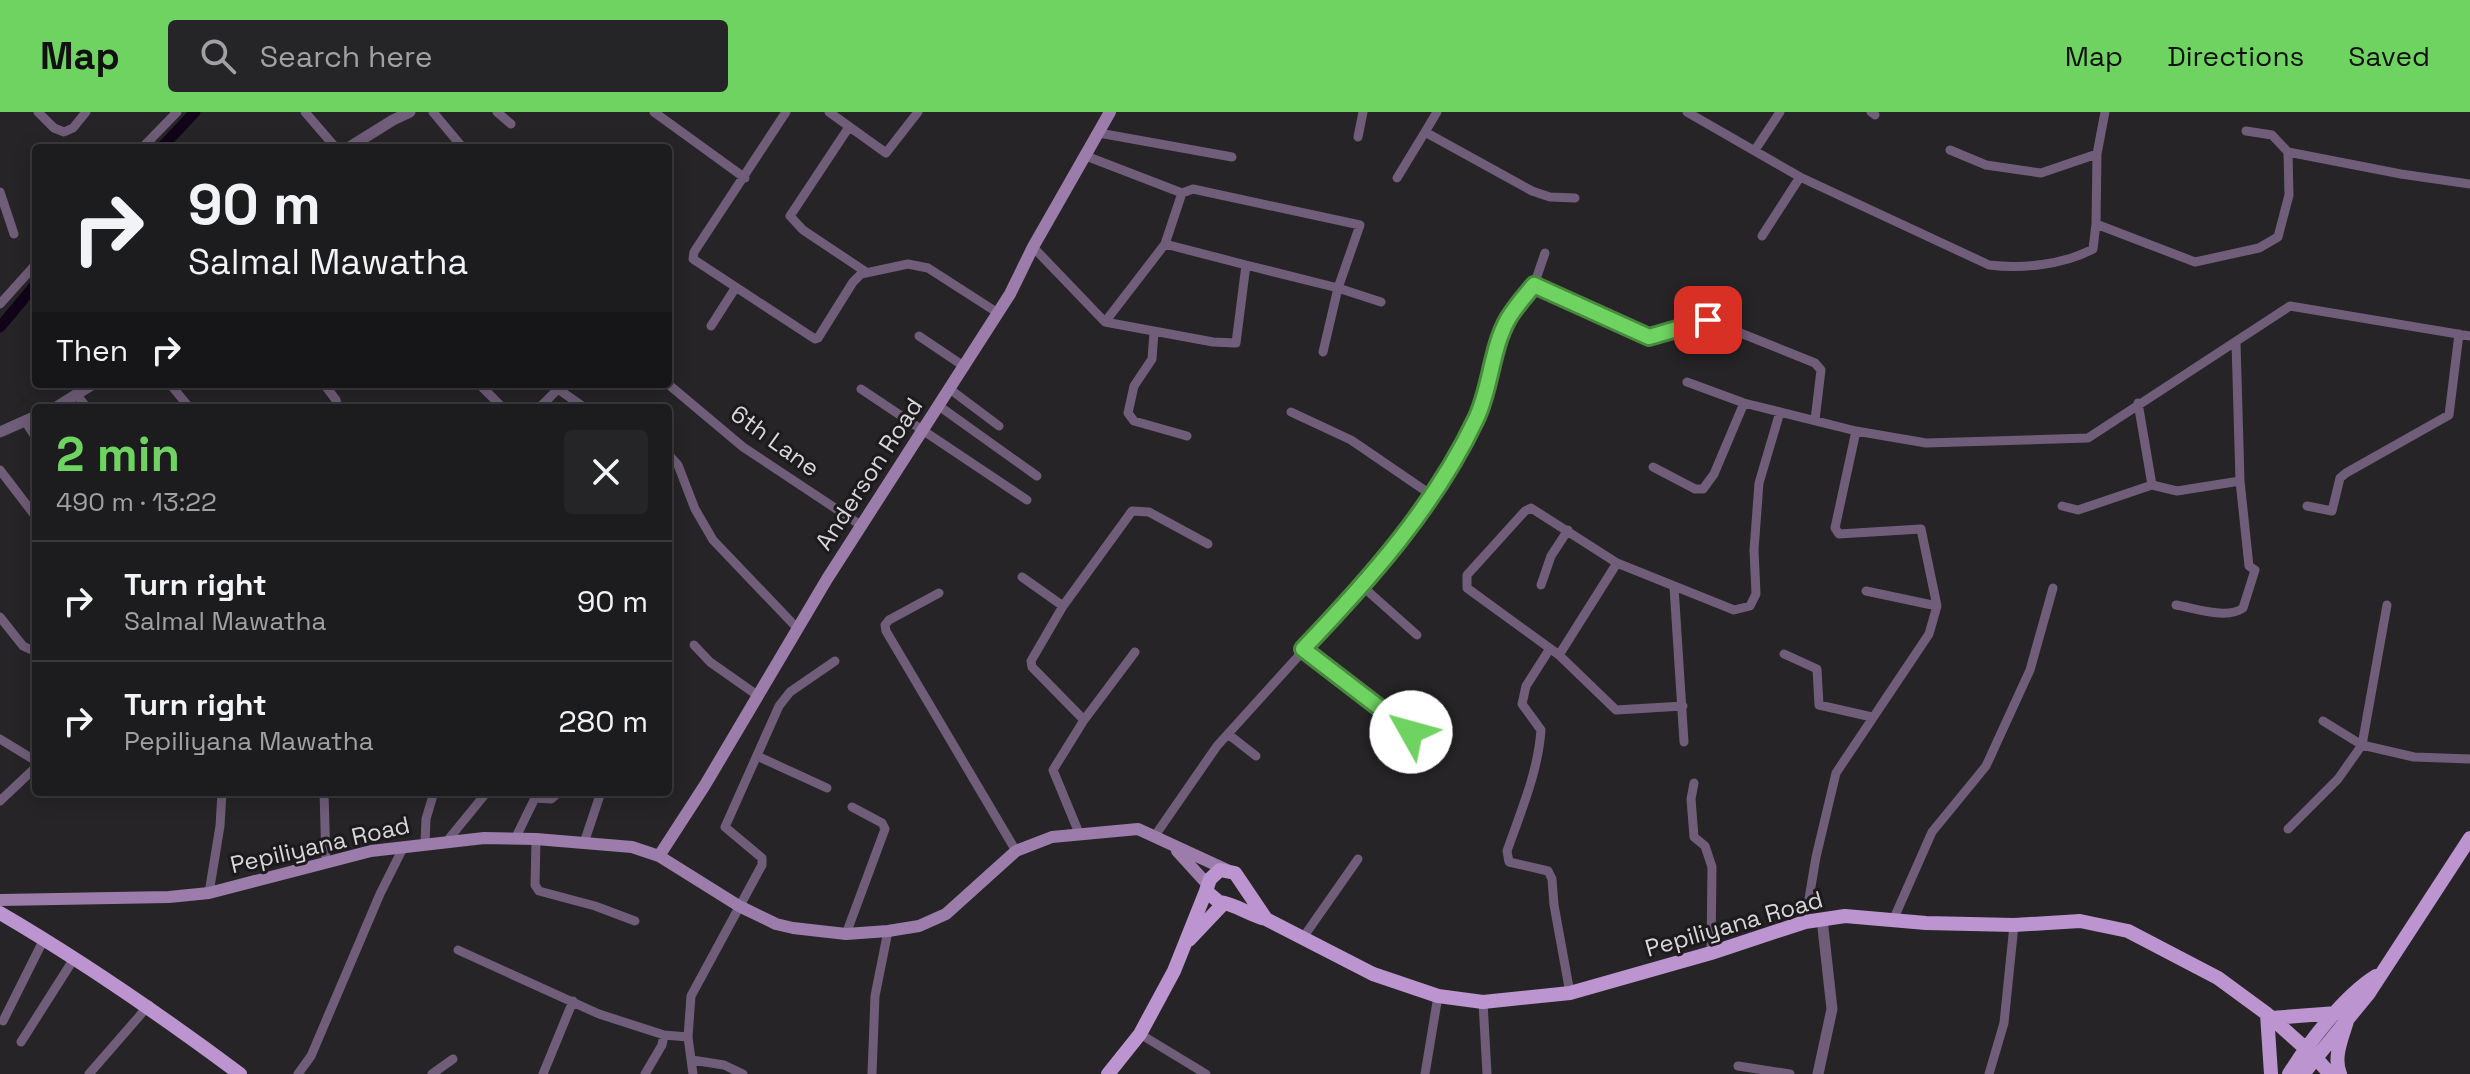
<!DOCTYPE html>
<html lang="en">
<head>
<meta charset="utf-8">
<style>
	body { margin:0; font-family:"Space Grotesk",sans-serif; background:#252426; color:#f1f3f6; height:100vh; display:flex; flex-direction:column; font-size:30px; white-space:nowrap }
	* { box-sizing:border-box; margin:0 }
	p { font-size:26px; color:#a0a1a4 }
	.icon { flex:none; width:44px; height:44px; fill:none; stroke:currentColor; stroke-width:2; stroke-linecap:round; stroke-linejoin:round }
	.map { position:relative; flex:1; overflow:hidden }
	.details { position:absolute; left:32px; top:292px; width:640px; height:392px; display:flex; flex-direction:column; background:#1c1b1d; border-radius:8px; box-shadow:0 4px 20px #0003,0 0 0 2px #3a393b }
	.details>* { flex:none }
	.banner { position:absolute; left:32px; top:32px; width:640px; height:244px; border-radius:8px; box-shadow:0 4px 20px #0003,0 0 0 2px #3a393b; background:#1c1b1d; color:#f1f3f6; overflow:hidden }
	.pin { position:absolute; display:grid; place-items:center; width:68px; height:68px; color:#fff; margin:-34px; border-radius:16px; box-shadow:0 4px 12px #0006 }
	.me { position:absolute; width:88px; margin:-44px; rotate:308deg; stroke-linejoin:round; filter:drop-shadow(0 0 6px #0008) }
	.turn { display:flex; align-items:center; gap:28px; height:168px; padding:0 24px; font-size:36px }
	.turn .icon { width:104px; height:104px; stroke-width:2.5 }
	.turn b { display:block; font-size:56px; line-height:68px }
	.then { display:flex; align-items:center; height:76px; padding:0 24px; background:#0003; gap:16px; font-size:30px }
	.round { display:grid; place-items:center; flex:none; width:84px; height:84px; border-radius:8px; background:#252426 }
	.summary { display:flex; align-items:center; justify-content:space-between; height:136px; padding:0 24px }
	h1 { font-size:48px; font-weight:800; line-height:60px; color:#6ed360 }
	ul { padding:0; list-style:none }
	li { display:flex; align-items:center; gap:24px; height:120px; padding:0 24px; border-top:2px solid #3a393b }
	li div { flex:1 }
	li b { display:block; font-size:30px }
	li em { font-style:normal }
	header { display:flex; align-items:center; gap:48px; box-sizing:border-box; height:112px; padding:0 40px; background:#6ed360; color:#111 }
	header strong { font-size:38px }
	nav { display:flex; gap:44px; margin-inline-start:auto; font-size:28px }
	.search { width:560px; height:72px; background:#252426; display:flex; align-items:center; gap:20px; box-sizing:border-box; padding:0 28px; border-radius:8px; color:#a0a1a4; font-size:30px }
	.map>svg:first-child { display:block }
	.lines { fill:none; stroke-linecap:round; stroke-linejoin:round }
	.canal { stroke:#110318; stroke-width:11 }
	.minor { stroke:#705d79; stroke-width:9 }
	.tertiary { stroke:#705d79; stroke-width:11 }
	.secondary { stroke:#9b7caa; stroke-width:12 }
	.primary { stroke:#bc94cf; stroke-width:14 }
	.route-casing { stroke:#48893e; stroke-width:20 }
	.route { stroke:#6ed360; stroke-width:14 }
	.labels { text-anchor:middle; stroke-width:6; stroke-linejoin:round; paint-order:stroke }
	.street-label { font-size:24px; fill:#d8d6d9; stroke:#1c1a1d }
</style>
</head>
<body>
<header>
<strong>Map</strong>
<div class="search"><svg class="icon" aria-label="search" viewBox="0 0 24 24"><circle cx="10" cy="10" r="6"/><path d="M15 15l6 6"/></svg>Search here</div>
<nav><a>Map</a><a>Directions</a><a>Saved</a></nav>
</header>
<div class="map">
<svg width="2470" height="962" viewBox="0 0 2470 962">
	<rect width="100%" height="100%" fill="#262427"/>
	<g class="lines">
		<path class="canal" d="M161 36 195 0
			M0 215 36 172"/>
		<path class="minor" d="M38 0 54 16 64 20 73 16 86 0
			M305 0 336 36
			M433 0 463 36
			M497 0 511 12
			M654 0 745 66
			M786 0 694 140 693 147 815 227 818 226 853 170 861 162 908 152 928 156 998 201
			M829 0 886 41 918 0
			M1437 0 1425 20 1532 79 1550 85 1575 86
			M1687 0 1800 65 1989 153C2022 157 2063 153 2093 137L2096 112 2195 150 2259 136 2278 125 2289 83 2288 40 2401 62 2470 72
			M1871 0 1875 3
			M849 15 790 104 803 118 866 160
			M2246 19 2272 23 2288 40
			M1099 21 1232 45
			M1358 25 1363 0
			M142 36 177 0
			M1755 38 1780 0
			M1950 38 1986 53 2041 61 2097 42
			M1086 44 1182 81
			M1397 66 1425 20
			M0 80 14 122
			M2096 112 2097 42 2105 0
			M1762 124 1800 65
			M1033 135 1105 210 1213 230 1236 231 1246 153 1165 132 1182 81 1193 77 1360 113 1338 176 1246 153
			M1534 173 1649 225 1708 208 1815 251 1821 258 1815 308
			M0 192 36 152
			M1105 210 1165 132
			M711 214 736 175
			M1154 220 1152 247 1134 274 1128 301 1134 309 1187 324
			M919 224 965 255
			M1323 240 1338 176 1381 190
			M1687 270 1744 291 1856 319 1926 331 2088 326 2290 194 2470 224
			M170 272 189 295
			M324 272 336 288 338 296
			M479 272 503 296
			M558 272V277L585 296
			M668 272 743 335 862 414
			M861 277 1027 388
			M951 278 999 314
			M77 283 87 296
			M2138 291 2152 373 2177 379 2240 369
			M939 294 1037 364
			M539 296 558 277
			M1291 300 1351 328 1433 384
			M25 309 36 326
			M668 342 678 353 695 397 713 428 797 516
			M1653 355 1695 377H1703L1714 362 1744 291
			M0 358 36 405
			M2062 394 2078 398 2152 373
			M2307 394 2332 399 2340 366 2346 361 2449 303 2459 222
			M1022 465 1063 494 1031 549 1032 555 1084 608 1053 658 1079 721
			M1541 473 1551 444 1568 418
			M1362 474 1417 523
			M1674 475 1684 630
			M1866 479 1937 494
			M939 481 889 508 885 513 886 519 1016 739
			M2176 493C2195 496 2227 508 2243 496L2255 458 2249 454 2240 369 2236 230
			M2387 493 2362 633 2414 645 2470 647
			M1063 494 1132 399 1149 400 1208 432
			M0 505 23 534 36 540
			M694 533 710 550 757 583
			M1303 537 1432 636
			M1549 538 1526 574 1522 592 1541 618C1538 660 1521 699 1507 739L1509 750 1548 759 1552 767 1554 793 1570 881
			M1784 542 1817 557 1819 593 1872 605
			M1559 543 1617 451
			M1683 594 1616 598 1559 543 1467 476V463L1525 399 1531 396 1617 451 1734 498 1750 494 1756 482 1754 438 1759 371 1780 300
			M1084 608 1135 540
			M1228 622 1256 644
			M0 627 36 649
			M757 644 827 676
			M1694 671 1691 687 1694 725 1705 734 1712 755 1711 841
			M324 680 326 751
			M0 689 36 655
			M2288 717 2338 667 2362 633 2323 609
			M1154 725 1217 634 1362 474 1433 384 1477 305 1507 209 1534 173 1545 141
			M515 727 535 686 551 687 559 680
			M536 727 535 773 539 779 595 794 635 809
			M447 729 487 680
			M584 731 601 680
			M425 732 426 707 434 680
			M209 781 220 714 222 680
			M1894 806 1932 720 1986 654 2030 558 2053 476
			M1805 810 1816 745 1836 661 1929 522 1937 494 1921 417 1839 422 1835 416 1856 319
			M846 822 885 717 882 711 852 695
			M1302 827 1358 747
			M458 838 599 902 664 923 688 925
			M1483 890 1487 962
			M3 909 44 827
			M1140 922 1206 962
			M21 930 75 845
			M692 948 724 953 743 962
			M1738 954 1790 962
			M89 962 149 893
			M298 962 311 944 380 782 404 734
			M432 962 453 947
			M543 962 573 889
			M645 962 662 933 664 923
			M693 962 688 925 691 884 762 753V746L725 715 779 594 790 580 835 549
			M872 962 875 884 888 819
			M1425 962 1438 884
			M1989 962 2004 911 2014 813"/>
		<path class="tertiary" d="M348 36 393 8 410 0
			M55 296 93 272
			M0 320 36 304
			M1818 962 1832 897 1822 807"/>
		<path class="secondary" d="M1177 739 1208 773
			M659 744 705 673 827 467 1010 182 1033 135 1110 0
			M0 788 169 785 209 781 371 739 484 726 536 727 632 735 659 744 739 794 776 812 793 816 846 822 888 819 919 814 946 802 1016 739 1052 725 1138 717 1227 758"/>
		<path class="primary" d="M0 801C84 850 162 904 240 962
			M1266 807 1235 761 1220 758 1210 767 1206 779 1219 790C1236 792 1249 803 1266 807L1373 862 1438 884 1483 890 1570 881 1711 841 1805 810 1845 804 1926 811 2014 813 2080 809 2128 819 2218 866 2267 902 2315 945 2330 962
			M1189 828 1224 791
			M2267 902 2271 962
			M2271 906 2337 901
			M1108 962 1140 922 1174 859 1206 779
			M2289 962C2309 930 2344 884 2376 864
			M2303 962 2369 881 2470 726
			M2340 962C2333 945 2342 926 2347 909"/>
	</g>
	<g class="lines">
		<defs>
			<path id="route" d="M1411 620 1303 537C1369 468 1435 394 1476 307 1491 276 1491 237 1508 207 1515 195 1525 184 1534 173L1649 225 1708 208"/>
		</defs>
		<use href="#route" class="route-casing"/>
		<use href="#route" class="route"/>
	</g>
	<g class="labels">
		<g class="street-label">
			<text transform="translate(775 329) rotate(36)" y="8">6th Lane</text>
			<text transform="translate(869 362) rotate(-57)" y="8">Anderson Road</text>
			<text transform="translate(320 733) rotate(-13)" y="8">Pepiliyana Road</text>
			<text transform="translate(1734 812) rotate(-16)" y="8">Pepiliyana Road</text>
		</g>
	</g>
</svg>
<div class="pin" style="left:1708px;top:208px;background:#d93025"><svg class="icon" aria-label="arrive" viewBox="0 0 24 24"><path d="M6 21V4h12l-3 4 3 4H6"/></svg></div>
<svg class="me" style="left:1411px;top:620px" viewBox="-20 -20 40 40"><circle r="19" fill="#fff"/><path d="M0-13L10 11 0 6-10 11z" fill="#6ed360"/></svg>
<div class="banner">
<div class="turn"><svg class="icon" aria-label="right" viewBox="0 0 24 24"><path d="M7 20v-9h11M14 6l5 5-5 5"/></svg><div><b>90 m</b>Salmal Mawatha</div></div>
<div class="then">Then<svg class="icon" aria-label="right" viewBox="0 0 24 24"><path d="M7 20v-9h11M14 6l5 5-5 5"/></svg></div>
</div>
<section class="details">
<div class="summary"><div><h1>2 min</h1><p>490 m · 13:22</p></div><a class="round"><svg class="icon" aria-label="close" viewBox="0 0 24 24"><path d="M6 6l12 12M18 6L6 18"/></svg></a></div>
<ul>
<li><svg class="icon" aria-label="right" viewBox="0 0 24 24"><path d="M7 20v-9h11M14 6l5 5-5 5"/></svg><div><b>Turn right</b><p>Salmal Mawatha</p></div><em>90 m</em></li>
<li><svg class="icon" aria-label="right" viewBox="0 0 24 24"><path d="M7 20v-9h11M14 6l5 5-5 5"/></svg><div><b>Turn right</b><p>Pepiliyana Mawatha</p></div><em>280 m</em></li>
</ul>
</section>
</div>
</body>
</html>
